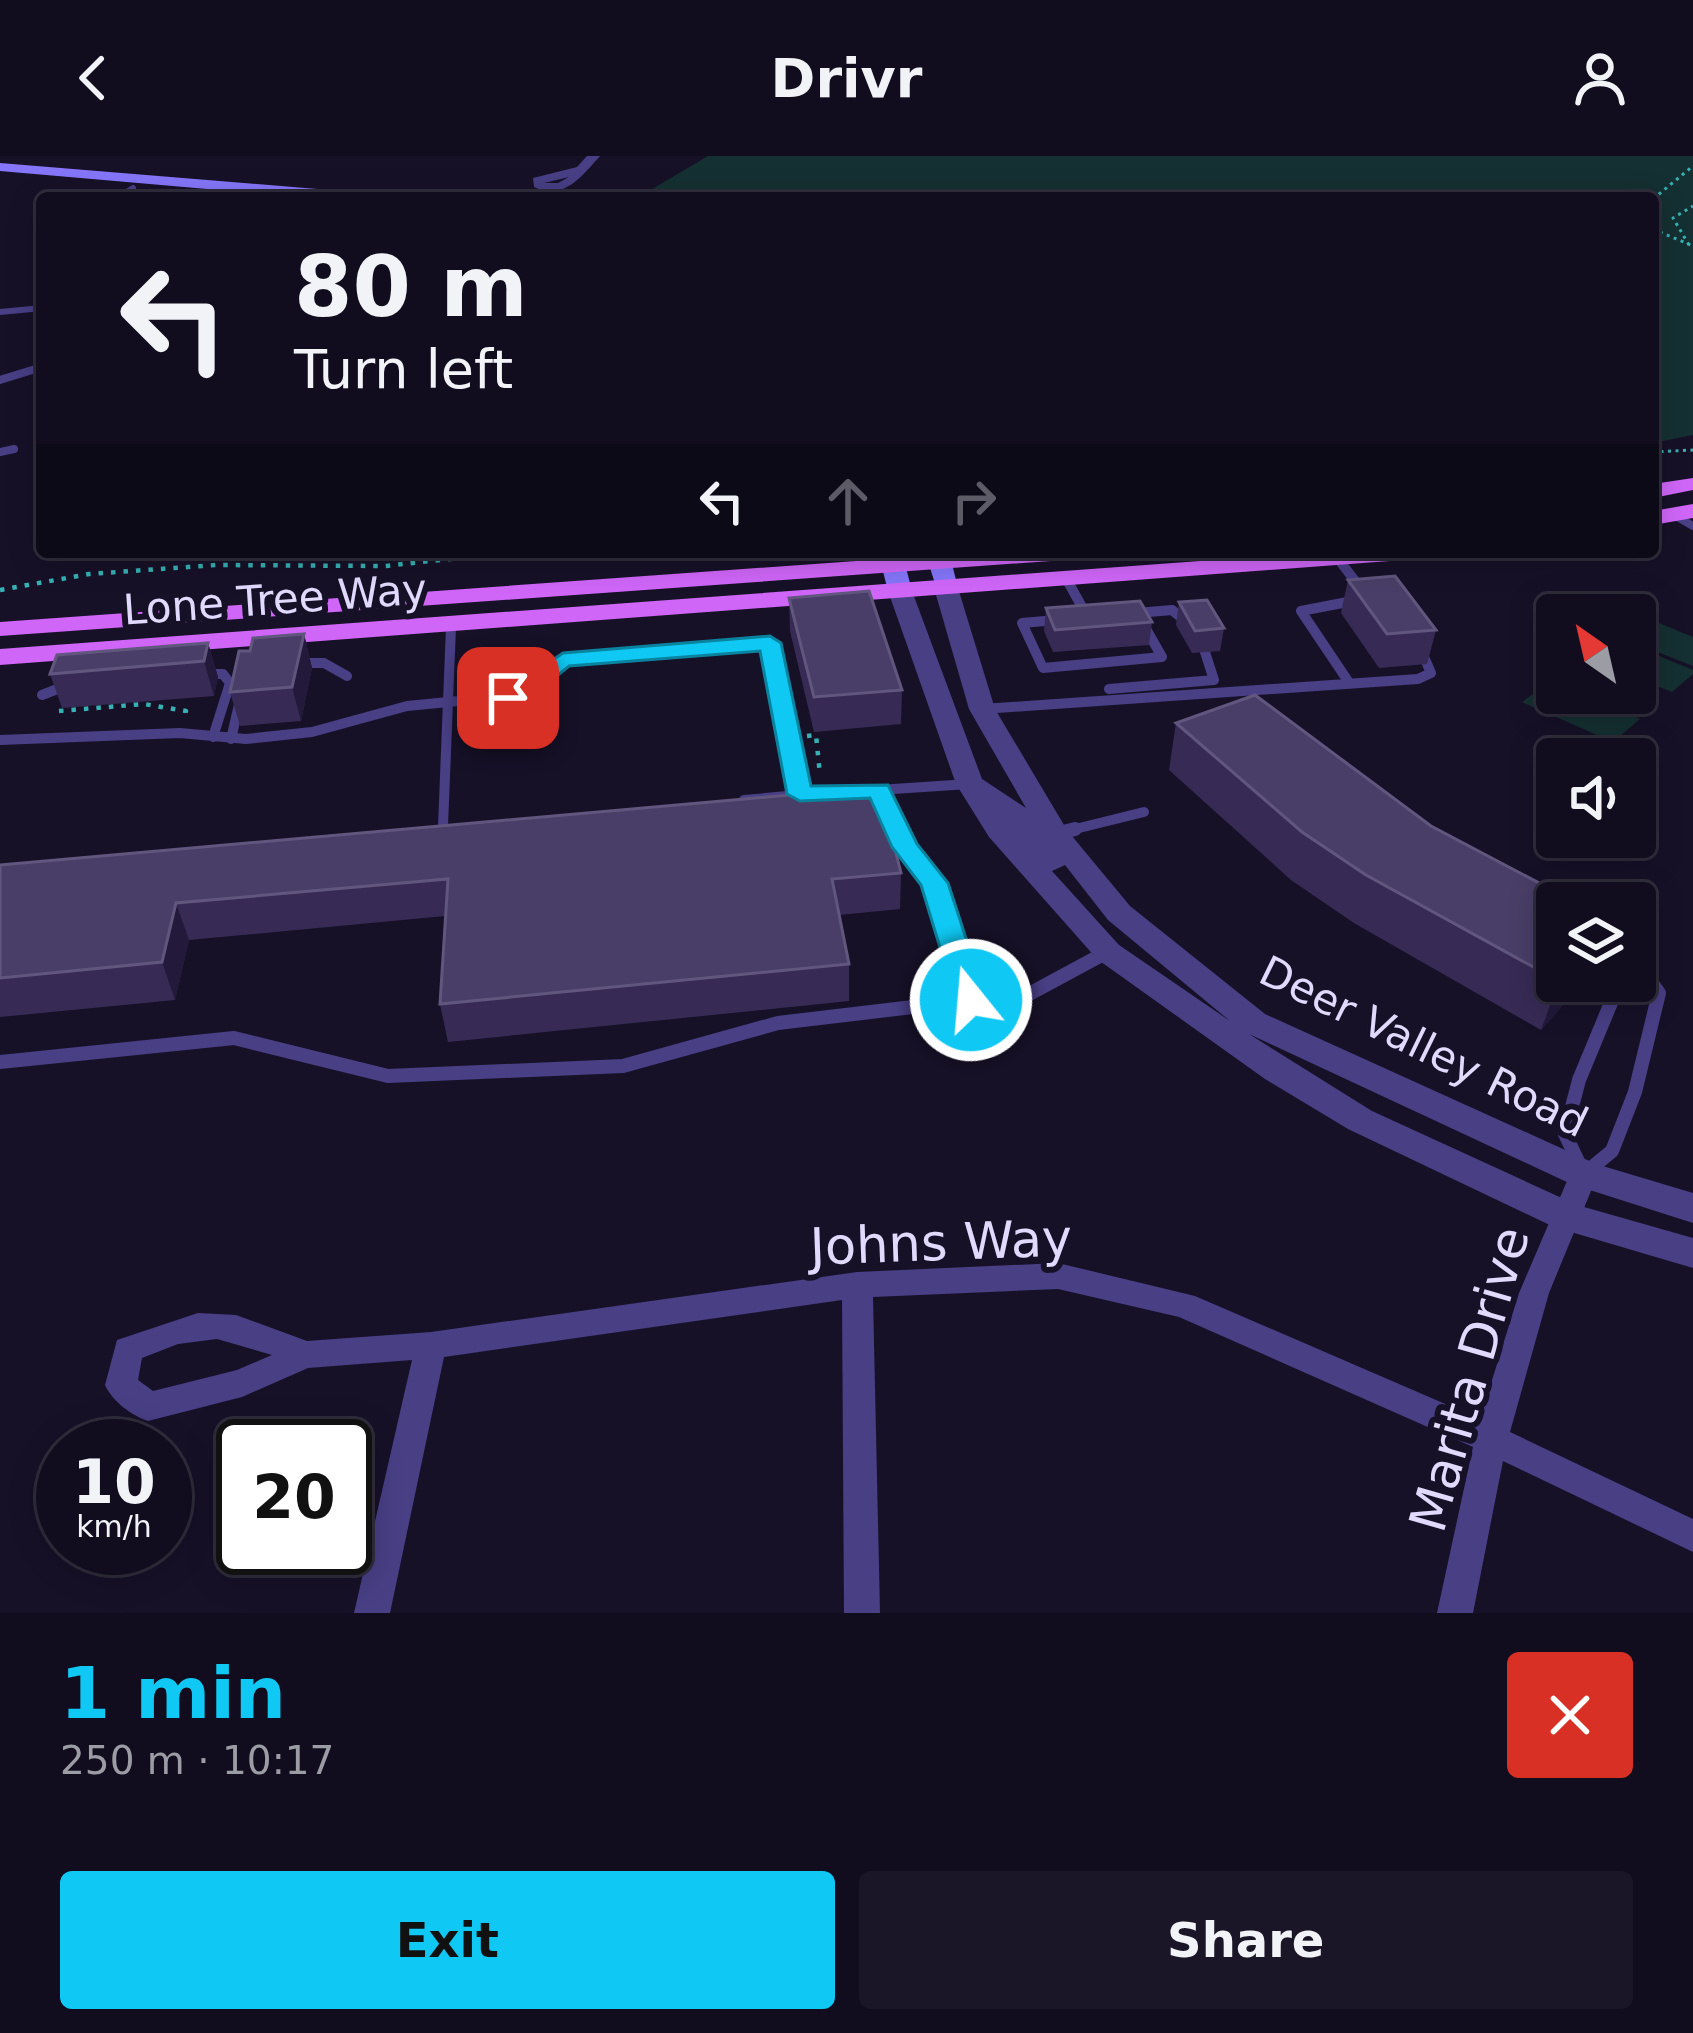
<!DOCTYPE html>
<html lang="en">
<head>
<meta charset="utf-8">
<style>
	body { margin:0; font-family:"DejaVu Sans",sans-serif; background:#1a1627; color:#f1f3f6; height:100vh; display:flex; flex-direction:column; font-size:45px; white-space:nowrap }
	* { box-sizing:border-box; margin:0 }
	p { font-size:39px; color:#9c9ca4 }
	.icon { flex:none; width:66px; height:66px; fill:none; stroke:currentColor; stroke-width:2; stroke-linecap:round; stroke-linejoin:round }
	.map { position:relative; height:1457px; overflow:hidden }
	.sheet { display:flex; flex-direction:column; background:#110d1e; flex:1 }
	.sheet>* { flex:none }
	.guide { position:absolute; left:36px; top:36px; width:1623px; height:366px; border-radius:12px; box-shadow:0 6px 30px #0003,0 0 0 3px #302d3c; background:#110d1e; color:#f1f3f6; overflow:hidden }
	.needle { width:78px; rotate:326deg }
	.buttons { position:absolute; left:1536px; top:438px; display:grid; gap:24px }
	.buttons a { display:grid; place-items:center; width:120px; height:120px; border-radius:12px; background:#110d1e; box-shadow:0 6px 30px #0003,0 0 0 3px #302d3c; font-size:60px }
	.speed { position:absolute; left:36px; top:1263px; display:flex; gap:24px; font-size:60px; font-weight:700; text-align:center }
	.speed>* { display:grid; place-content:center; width:156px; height:156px; border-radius:50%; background:#110d1e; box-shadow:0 6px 30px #0003,0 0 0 3px #302d3c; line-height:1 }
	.speed small { font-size:30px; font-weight:400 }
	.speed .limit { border:6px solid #111; border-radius:18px; background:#fff; color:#111 }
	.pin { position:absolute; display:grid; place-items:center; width:102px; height:102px; color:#fff; margin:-51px; border-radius:24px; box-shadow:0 6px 18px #0006 }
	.me { position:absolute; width:132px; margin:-66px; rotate:343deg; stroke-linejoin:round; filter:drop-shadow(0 0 9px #0008) }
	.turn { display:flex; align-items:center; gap:42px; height:252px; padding:0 60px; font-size:54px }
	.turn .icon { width:156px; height:156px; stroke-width:2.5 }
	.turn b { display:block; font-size:84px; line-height:102px }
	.lanes { display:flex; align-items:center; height:114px; padding:0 60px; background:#0003; justify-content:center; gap:60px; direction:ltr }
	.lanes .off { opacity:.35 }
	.round { display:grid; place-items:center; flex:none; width:126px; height:126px; border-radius:12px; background:#1a1627 }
	.overview { display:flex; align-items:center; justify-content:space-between; height:204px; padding:0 60px }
	h1 { font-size:72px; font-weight:600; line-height:90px; color:#0fc9f4 }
	.primary-button { display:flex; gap:24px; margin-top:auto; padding:24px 60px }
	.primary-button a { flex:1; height:138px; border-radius:12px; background:#0fc9f4; color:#111; font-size:48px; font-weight:600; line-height:138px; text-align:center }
	.primary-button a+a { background:#1a1627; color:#f1f3f6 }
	header { display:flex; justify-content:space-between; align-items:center; height:156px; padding:0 60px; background:#110d1e; font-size:54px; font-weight:600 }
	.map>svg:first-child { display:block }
	.green { fill:#153032 }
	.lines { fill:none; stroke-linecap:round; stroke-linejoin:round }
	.path-far1 { stroke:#36b2b5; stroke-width:3; stroke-dasharray:3 4.5; stroke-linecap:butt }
	.path { stroke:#36b2b5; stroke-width:4.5; stroke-dasharray:4.5 8; stroke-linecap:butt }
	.service-far3 { stroke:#483f85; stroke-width:6 }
	.service-far2 { stroke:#483f85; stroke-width:8 }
	.service-far1 { stroke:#483f85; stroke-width:10 }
	.service { stroke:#483f85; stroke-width:14 }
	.minor { fill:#483f85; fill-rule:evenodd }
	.tertiary { fill:#483f85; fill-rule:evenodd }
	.secondary { fill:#8576f9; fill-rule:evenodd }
	.primary { fill:#cf66f8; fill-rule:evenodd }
	.wall { fill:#372b55 }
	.shaded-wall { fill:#22193b }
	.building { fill:#493e67; stroke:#61567e; stroke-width:3 }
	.route { fill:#0fc9f4; stroke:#0a839f; stroke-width:3 }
	.labels { text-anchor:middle; stroke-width:12; stroke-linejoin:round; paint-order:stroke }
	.street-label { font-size:42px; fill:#e1dafd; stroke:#171128 }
	.near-street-label { font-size:51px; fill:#e1dafd; stroke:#171128 }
</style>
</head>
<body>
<header><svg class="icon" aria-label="back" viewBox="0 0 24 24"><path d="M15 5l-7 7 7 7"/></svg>Drivr<svg class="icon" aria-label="person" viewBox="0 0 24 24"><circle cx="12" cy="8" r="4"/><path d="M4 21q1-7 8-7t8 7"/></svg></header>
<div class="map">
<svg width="1693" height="1457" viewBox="0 0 1693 1457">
	<rect width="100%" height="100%" fill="#171128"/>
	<path class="green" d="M708 0H1693V279L1653 287V42H637Z
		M1637 458 1693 481V510L1635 487Z
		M1635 490 1693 514V518L1672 536 1635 521Z
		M1550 525 1557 528V537H1578L1640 563 1613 586 1522 546Z"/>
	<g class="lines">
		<path class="path-far1" d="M1653 43 1693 10
			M1653 73 1693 90
			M1689 89 1673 62 1693 50
			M1653 296 1693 294
			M486 399 516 396"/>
		<path class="path" d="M0 434 89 418 216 409 385 410 514 396
			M59 555 144 548 186 555 184 560
			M807 580 816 579 820 619"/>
		<path class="service-far3" d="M117 42 133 32
			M0 156 42 152"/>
		<path class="service-far2" d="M0 224 42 211
			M0 296 14 293
			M1674 359 1693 370"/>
		<path class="service-far1" d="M1339 404 1362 434
			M1067 424 1087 460
			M1137 457 1162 501 1043 512 1022 467Z
			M1137 457 1172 454 1188 467
			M298 507H324L347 520
			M204 518H223L230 527 213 581
			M1348 525 1301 455 1358 444
			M1109 533 1214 524 1205 496
			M42 539 70 528
			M983 553 1418 523 1431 517 1421 494
			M231 583 240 544
			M0 584 180 577 246 583 312 576 407 550 520 539 563 504 770 487 800 638
			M879 634 898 676
			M863 635 969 628
			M744 644 831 636
			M443 670 451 471
			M1063 676 1144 656"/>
		<path class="service" d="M897 673 934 727 971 844
			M1056 678 1075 673
			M1620 825 1579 924 1565 978 1584 1018 1612 995 1635 936 1659 837 1635 803
			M0 906 234 882 388 920 623 910 778 867 1031 837 1107 796"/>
		<path class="minor" d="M587 0H600C581 21 564 45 534 31L533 22 577 11ZM569 21 558 27H544Z
			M1584 1007 1594 1010 1598 1018 1549 1137 1510 1276 1693 1363V1396L1503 1305 1473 1457H1437L1473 1291 1179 1161 1058 1133 873 1141 880 1457H844L842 1144 444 1201 390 1457H354L412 1204 308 1212 242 1241 148 1265C131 1259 113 1246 105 1229L117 1184 198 1157 236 1159 307 1185 431 1176 857 1116 1058 1107 1195 1140 1480 1263 1519 1137 1570 1018 1574 1010ZM217 1183 272 1199 237 1214 153 1235 138 1224 142 1202 178 1188Z"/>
		<path class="tertiary" d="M946 425 958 432 995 553 1067 674 1130 750 1265 858 1596 1008 1693 1037V1067L1571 1028 1249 878 1372 955 1577 1049 1693 1082V1112L1554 1071 1348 973 1265 923 1097 803 989 681 956 628 888 435 892 430H908L912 435 982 623 1026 652 969 553 934 432ZM1065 709 1108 764 1230 865 1119 789 1052 715Z"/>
		<path class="secondary" d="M0 7 366 37 374 42H311L0 15Z
			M878 396H902L912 435 908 440H892L888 435Z
			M925 396H949L958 432 954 437H938Z"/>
		<path class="primary" d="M1693 322V334L1653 342V328Z
			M1693 348V362L1653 369V355Z
			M982 396H1091L1079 403 0 480V466Z
			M1322 396H1428L1416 403 0 509V493Z"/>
	</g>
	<path class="wall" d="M1348 424 1436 474 1427 508 1379 512 1341 457Z
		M789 442 902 534 901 568 814 576 790 475Z
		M1179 446 1224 472 1220 495 1192 497 1176 469Z
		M1046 452 1152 466 1149 489 1053 496 1044 475Z
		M304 478 312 512 301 565 240 570 230 536 250 495Z
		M208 487 218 521 214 540 62 552 50 518Z
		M1176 567 1431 670 1557 747V825H1584L1541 874 1354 767 1291 724 1169 614Z
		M0 709 901 717 900 753 839 759 849 808V845L448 886 440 848 445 760 189 784 175 844 0 861Z"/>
	<path class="shaded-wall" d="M304 478 312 512 301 565 292 531Z
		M208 487 218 521 214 540 204 505Z
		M176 747 189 784 175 844 162 806Z
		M1559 825H1584L1541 874Z"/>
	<path class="building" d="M1395 420 1436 474 1387 478 1348 424Z
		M869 435 902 534 814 541 789 442Z
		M1207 444 1224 472 1195 475 1179 446Z
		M1140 445 1152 466 1055 474 1046 452Z
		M304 478 292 531 230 536 239 495H250L253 482Z
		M208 487 204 505 50 518 57 499Z
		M1255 539 1431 670 1577 747H1557V824L1366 719 1302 676 1176 567Z
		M879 631 901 717 832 723 849 808 440 848 448 723 176 747 162 806 0 822V709Z"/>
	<path class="route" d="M770 480 781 487 811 630 888 629 917 688 948 727 986 844 982 852 971 855 956 844 921 729 892 691 870 642 800 645 787 638 760 495 569 510 528 544 508 550 496 542 563 497Z"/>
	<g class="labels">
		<g class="street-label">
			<text transform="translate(275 443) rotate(-4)" y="15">Lone Tree Way</text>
			<text transform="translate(1424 890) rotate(26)" y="15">Deer Valley Road</text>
		</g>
		<g class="near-street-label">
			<text transform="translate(941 1086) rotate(-2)" y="18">Johns Way</text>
			<text transform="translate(1469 1223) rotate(-74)" y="18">Marita Drive</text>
		</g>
	</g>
</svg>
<div class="buttons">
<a><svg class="needle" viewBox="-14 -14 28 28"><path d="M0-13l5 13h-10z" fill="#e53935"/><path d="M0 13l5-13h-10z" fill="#9c9ca4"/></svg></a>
<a><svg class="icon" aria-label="sound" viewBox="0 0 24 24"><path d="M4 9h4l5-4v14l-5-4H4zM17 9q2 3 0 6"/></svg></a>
<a><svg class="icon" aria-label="layers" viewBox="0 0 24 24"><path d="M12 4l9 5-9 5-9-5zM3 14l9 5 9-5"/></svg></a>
</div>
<div class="speed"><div>10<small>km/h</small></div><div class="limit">20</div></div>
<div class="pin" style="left:508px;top:542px;background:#d93025"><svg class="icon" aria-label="arrive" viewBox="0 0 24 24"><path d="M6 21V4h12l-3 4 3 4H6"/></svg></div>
<svg class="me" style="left:971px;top:844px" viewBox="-20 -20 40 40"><circle r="17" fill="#0fc9f4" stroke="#fff" stroke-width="3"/><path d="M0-11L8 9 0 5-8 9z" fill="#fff"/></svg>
<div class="guide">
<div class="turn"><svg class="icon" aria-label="left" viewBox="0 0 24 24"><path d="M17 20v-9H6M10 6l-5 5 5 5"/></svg><div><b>80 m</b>Turn left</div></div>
<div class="lanes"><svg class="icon" aria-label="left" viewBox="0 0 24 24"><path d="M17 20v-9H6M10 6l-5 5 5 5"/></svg><svg class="icon off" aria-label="ahead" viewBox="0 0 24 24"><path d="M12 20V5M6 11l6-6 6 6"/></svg><svg class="icon off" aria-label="right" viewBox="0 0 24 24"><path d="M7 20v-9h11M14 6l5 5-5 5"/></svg></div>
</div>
</div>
<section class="sheet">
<div class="overview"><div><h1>1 min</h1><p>250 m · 10:17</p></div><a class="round" style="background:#d93025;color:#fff"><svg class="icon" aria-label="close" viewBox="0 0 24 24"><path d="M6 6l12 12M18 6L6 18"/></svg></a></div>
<div class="primary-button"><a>Exit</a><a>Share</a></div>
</section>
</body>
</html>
